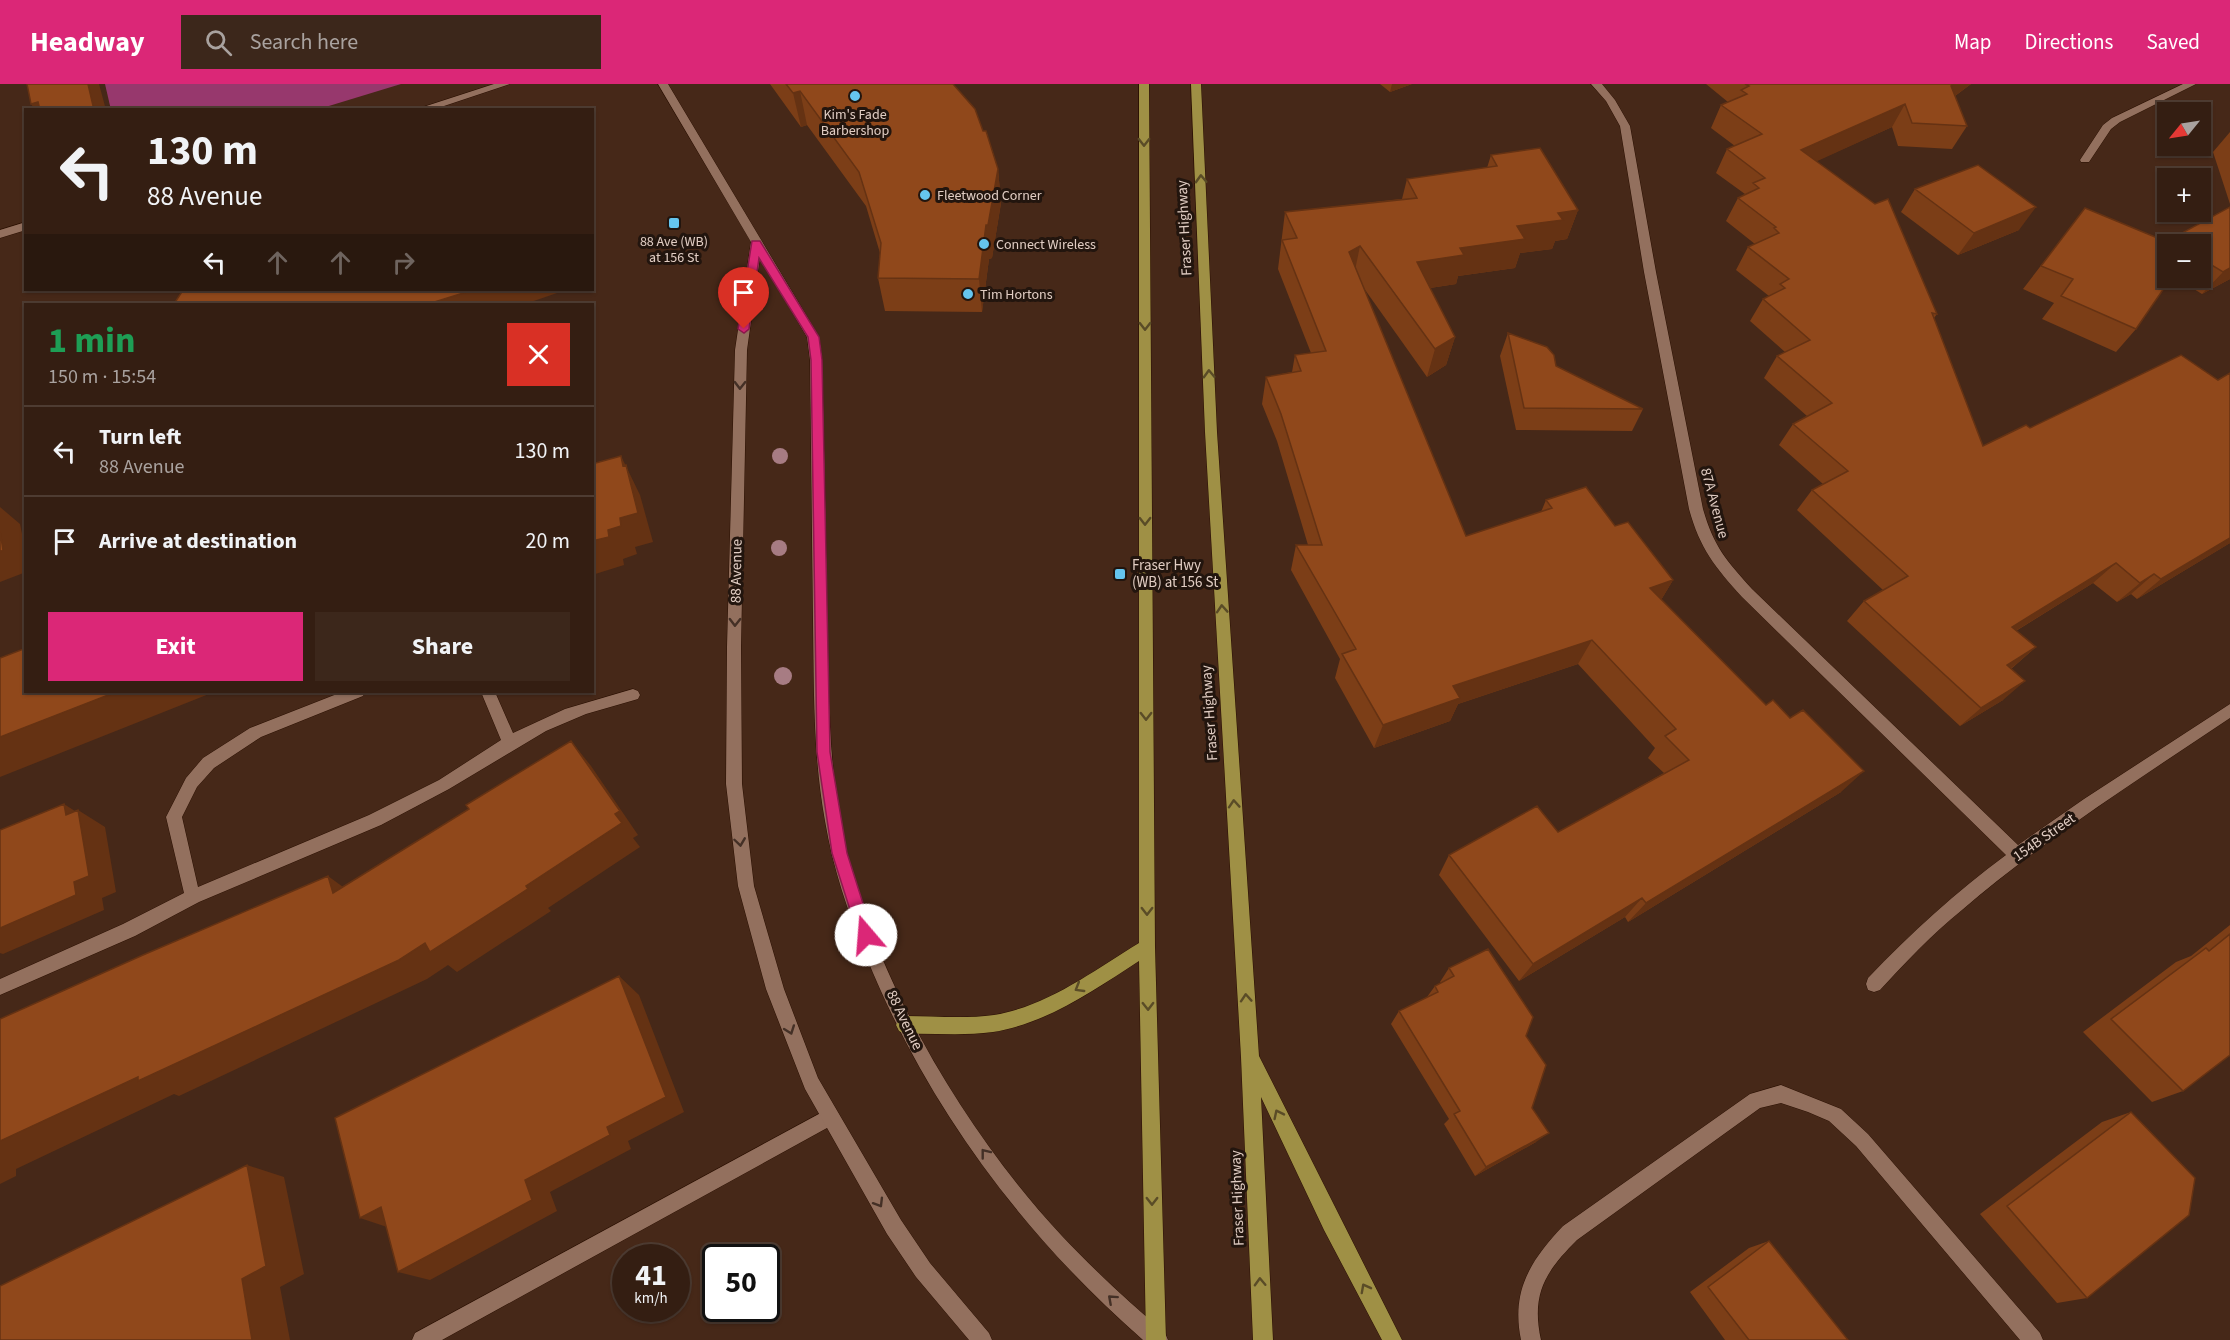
<!DOCTYPE html>
<html lang="en">
<head>
<meta charset="utf-8">
<style>
	body { margin:0; font-family:"Source Sans 3",sans-serif; background:#3c271b; color:#f1f3f6; height:100vh; display:flex; flex-direction:column; font-size:22px; white-space:nowrap }
	* { box-sizing:border-box; margin:0 }
	p { font-size:20px; color:#a9a29f }
	.icon { flex:none; width:33px; height:33px; fill:none; stroke:currentColor; stroke-width:2; stroke-linecap:round; stroke-linejoin:round }
	.map { position:relative; flex:1; overflow:hidden }
	.drawer { position:absolute; left:24px; top:219px; width:570px; height:390px; display:flex; flex-direction:column; background:#341e12; border-radius:0px; box-shadow:0 2px 4px #0004,0 0 0 2px #4e3c32 }
	.drawer>* { flex:none }
	.top-card { position:absolute; left:24px; top:24px; width:570px; height:183px; border-radius:0px; box-shadow:0 2px 4px #0004,0 0 0 2px #4e3c32; background:#341e12; color:#f1f3f6; overflow:hidden }
	.needle { width:39px; rotate:240deg }
	.fabs { position:absolute; left:2157px; top:18px; display:grid; gap:12px }
	.fabs a { display:grid; place-items:center; width:54px; height:54px; border-radius:0px; background:#341e12; box-shadow:0 2px 4px #0004,0 0 0 2px #4e3c32; font-size:30px }
	.speed { position:absolute; left:612px; top:1160px; display:flex; gap:12px; font-size:30px; font-weight:700; text-align:center }
	.speed>* { display:grid; place-content:center; width:78px; height:78px; border-radius:50%; background:#341e12; box-shadow:0 2px 4px #0004,0 0 0 2px #4e3c32; line-height:1 }
	.speed small { font-size:15px; font-weight:400 }
	.speed .limit { border:3px solid #111; border-radius:9px; background:#fff; color:#111 }
	.pin { position:absolute; display:grid; place-items:center; width:51px; height:51px; color:#fff; margin:-62px -26px; border-radius:50% 50% 50% 0; rotate:-45deg; box-shadow:0 0 6px #0007 }
	.pin .icon { rotate:45deg }
	.me { position:absolute; width:66px; margin:-33px; rotate:342deg; stroke-linejoin:round; filter:drop-shadow(0 0 4px #0008) }
	.turn { display:flex; align-items:center; gap:21px; height:126px; padding:0 24px; font-size:27px }
	.turn .icon { width:78px; height:78px; stroke-width:2.5 }
	.turn b { display:block; font-size:42px; line-height:51px }
	.lanes { display:flex; align-items:center; height:57px; padding:0 24px; background:#0003; justify-content:center; gap:30px; direction:ltr }
	.lanes .off { opacity:.35 }
	.round { display:grid; place-items:center; flex:none; width:63px; height:63px; border-radius:0px; background:#3c271b }
	.head { display:flex; align-items:center; justify-content:space-between; height:102px; padding:0 24px }
	h1 { font-size:36px; font-weight:700; line-height:45px; color:#1e9e55 }
	.action { display:flex; gap:12px; margin-top:auto; padding:12px 24px }
	.action a { flex:1; height:69px; border-radius:0px; background:#db2777; color:#fff; font-size:24px; font-weight:700; line-height:69px; text-align:center }
	.action a+a { background:#3c271b; color:#f1f3f6 }
	ul { padding:0; list-style:none }
	li { display:flex; align-items:center; gap:18px; height:90px; padding:0 24px; border-top:2px solid #4e3c32 }
	li div { flex:1 }
	li b { display:block; font-size:22px }
	li em { font-style:normal }
	header { display:flex; align-items:center; gap:36px; box-sizing:border-box; height:84px; padding:0 30px; background:#db2777; color:#fff }
	header strong { font-size:28px }
	nav { display:flex; gap:33px; margin-inline-start:auto; font-size:21px }
	.search { width:420px; height:54px; background:#3c271b; display:flex; align-items:center; gap:15px; box-sizing:border-box; padding:0 21px; border-radius:0px; color:#a9a29f; font-size:22px }
	.map>svg:first-child { display:block }
	.forest { fill:#97386d }
	.lines { fill:none; stroke-linecap:round; stroke-linejoin:round }
	.service-casing { stroke:#2b1002; stroke-width:1 }
	.minor-casing { stroke:#2b1002; stroke-width:1 }
	.secondary-casing { stroke:#2b1002; stroke-width:1 }
	.primary-casing { stroke:#2b1002; stroke-width:1 }
	.service { fill:#93705e; fill-rule:evenodd }
	.minor { fill:#93705e; fill-rule:evenodd }
	.secondary { fill:#93705e; fill-rule:evenodd }
	.primary { fill:#9f9045; fill-rule:evenodd }
	.tree { fill:#a77c83 }
	.wall { fill:#7c3e17 }
	.shaded-wall { fill:#653213 }
	.building { fill:#90481b; stroke:#653213; stroke-width:1.5 }
	.oneway { stroke:#5a4c27 }
	.oneway2 { stroke:#443026 }
	.route { fill:#db2777; stroke:#8e194d; stroke-width:1.5 }
	.poi-dot { fill:#65c5ee; stroke:#22150e; stroke-width:2 }
	.labels { text-anchor:middle; stroke-width:6; stroke-linejoin:round; paint-order:stroke }
	.far-poi-label { font-size:14px; fill:#e1cdc3; stroke:#22150e; text-anchor:start }
	.street-label { font-size:15px; fill:#e1cdc3; stroke:#22150e }
	.poi-label { font-size:15px; fill:#e1cdc3; stroke:#22150e; text-anchor:start }
</style>
</head>
<body>
<header>
<strong>Headway</strong>
<div class="search"><svg class="icon" aria-label="search" viewBox="0 0 24 24"><circle cx="10" cy="10" r="6"/><path d="M15 15l6 6"/></svg>Search here</div>
<nav><a>Map</a><a>Directions</a><a>Saved</a></nav>
</header>
<div class="map">
<svg width="2230" height="1256" viewBox="0 0 2230 1256">
	<rect width="100%" height="100%" fill="#462818"/>
	<path class="forest" d="M105 0H401L319 25 111 26Z"/>
	<g class="lines">
		<defs>
			<path id="service" d="M633 605 638 607 640 611 638 615 586 630 546 647 449 705 381 741 199 818 135 852 0 911V895L123 840 184 809 166 733 186 694 203 674 250 644 342 608H365L363 612 261 653 214 684 197 703 182 733 198 803 369 731 439 696 501 656 481 608H495L513 649 565 625Z
				M1781 1001 1841 1025 1868 1050 2040 1249 2043 1256H2020L1856 1062 1829 1037 1808 1028 1781 1019 1760 1024 1577 1156C1545 1188 1531 1210 1541 1256H1521C1511 1207 1530 1177 1563 1142L1750 1010Z
				M830 1024 836 1027 839 1033 836 1039 442 1256H412L415 1249Z"/>
			<path id="minor" d="M1591 0H1602L1615 16 1630 42 1656 188 1703 425C1714 463 1726 476 1752 505L2018 761 2084 715 2230 620V634C2139 695 2046 754 1962 826 1932 850 1906 878 1880 906L1874 908 1868 906 1866 900 1868 894C1911 849 1956 808 2006 771L1742 513C1715 483 1700 465 1689 425L1644 188 1620 42 1606 17Z
				M2183 0H2196L2120 38 2111 45 2089 78H2081L2080 76 2103 41 2112 34Z"/>
			<path id="secondary" d="M494 0H510L432 26H414Z
				M658 0H668L819 253 822 276C824 363 826 450 827 536 829 603 828 670 840 736 866 882 962 1045 1062 1152 1095 1187 1129 1218 1165 1249L1168 1256H1143C1023 1151 926 1021 866 872 848 829 833 784 825 737 813 671 814 604 813 537 812 450 811 363 810 276L807 253 760 173 747 266 741 563 742 700 754 802 784 905 818 994 901 1136 930 1179 989 1249 992 1256H969L916 1193 887 1150 805 1005 766 905 738 802 726 700 727 563 735 266 751 158Z
				M26 138V146L0 154V146Z"/>
			<path id="primary" d="M1139 0H1149L1155 863 1166 1256H1146L1139 877C1094 906 1048 939 993 948 964 952 934 949 905 950L899 947 896 941 899 935 905 932C934 932 964 935 994 931 1048 922 1093 887 1139 859Z
				M1191 0H1201L1217 348 1259 972 1402 1256H1382L1324 1146 1261 1013 1273 1256H1253L1241 973 1205 348Z"/>
		</defs>
		<use href="#service" class="service-casing"/>
		<use href="#minor" class="minor-casing"/>
		<use href="#secondary" class="secondary-casing"/>
		<use href="#primary" class="primary-casing"/>
		<use href="#service" class="service"/>
		<use href="#minor" class="minor"/>
		<use href="#secondary" class="secondary"/>
		<use href="#primary" class="primary"/>
	</g>
	<g class="tree">
		<circle cx="780" cy="372" r="8"/>
		<circle cx="779" cy="464" r="8"/>
		<circle cx="783" cy="592" r="9"/>
	</g>
	<path class="wall" d="M770 0H953L983 47 998 85 1001 119 992 174 989 175 982 228 885 227 878 194 880 169 866 122 807 41 801 43Z
		M1380 0H1412L1390 8Z
		M1706 0H1971L1955 12 1967 42 1952 65 1898 62 1892 43 1816 77 1937 230 1934 234 1983 362 2030 344 2230 459 2137 515 2131 510 2117 518 2093 499 2016 547 2036 563 2011 585 2003 616 1960 642 1847 537 1864 517 1883 506 1797 426 1812 406 1823 400 1779 361 1793 340 1807 332 1764 294 1777 272 1785 268 1750 237 1763 215 1769 212 1736 186 1748 163 1755 160 1726 137 1738 114 1745 110 1716 89 1727 65 1735 62 1711 44 1721 21 1728 18Z
		M2230 48V120L2213 68Z
		M1491 71 1578 126 1567 155 1555 157 1552 165 1520 169 1515 184 1458 192 1456 200 1430 204 1455 253 1446 281 1427 293 1363 203 1466 452 1541 428 1546 416 1615 442 1673 496 1661 516 1841 708 1628 838 1625 833 1519 897 1439 791 1449 771 1558 748 1664 689 1648 674 1655 664 1578 580 1458 620 1450 637 1374 664 1335 594 1340 575 1291 486 1296 461H1308L1277 357 1262 320 1266 293 1292 288 1295 271 1311 269 1278 185 1285 128 1402 115 1407 95 1487 84Z
		M1915 105 2019 146 1958 171 1901 128Z
		M2230 123V195L2202 210 2176 194H2200V160H2168L2136 245 2116 268 2042 235 2054 219 2023 205 2085 124 2167 159 2171 155Z
		M1508 249 1556 282 1643 325 1632 347 1516 346 1500 272Z
		M2230 841V971L2183 1007 2152 1018 2083 948 2176 878 2191 872Z
		M1449 884 1526 952 1536 1058 1475 1092 1444 1040 1449 1035 1391 940 1399 927 1427 913 1435 902 1441 899 1440 898Z
		M2131 1028 2087 1214 2057 1219 1980 1130 2102 1038Z
		M1769 1157 1848 1256H1725L1690 1208 1749 1164Z"/>
	<path class="shaded-wall" d="M88 0H99L106 26H94Z
		M1392 0H1412L1390 8Z
		M1953 0H1971L1937 25 1951 2Z
		M800 7 807 41 801 43 793 9Z
		M38 18 44 26H35L31 20Z
		M1905 20 1892 43 1789 90 1801 66Z
		M998 85 1001 119 992 174 989 175 982 228 979 195 986 141Z
		M2036 123 2019 146 1958 171 1974 149Z
		M1578 126 1567 155 1555 157 1552 165 1520 169 1515 184 1458 192 1456 200 1410 207 1417 178 1460 164 1517 142 1558 129Z
		M1360 162 1354 191 1349 168Z
		M2230 184V195L2202 210 2223 188Z
		M473 206H558L557 209 525 220H428Z
		M1455 253 1446 281 1427 293 1435 265Z
		M621 372 640 411 653 458 635 463 637 470 623 475 624 481 592 491V457L608 446 620 434 623 382Z
		M0 423 20 440 26 470V488L0 498Z
		M2230 454V459L2137 515 2161 495Z
		M2116 479 2093 499 1991 562 2012 543Z
		M2154 490 2131 510 2117 518 2140 499Z
		M1673 496 1658 521 1650 504Z
		M1592 556 1578 580 1458 620 1450 637 1374 664 1383 641 1453 602Z
		M2036 563 2014 582 1986 600 2007 581Z
		M2025 597 2003 616 1960 642 1981 624Z
		M116 608H214L0 693V653Z
		M571 657 591 682 638 751 633 754 640 763 548 824 551 827 457 888 448 881 427 895 179 1012 174 1010 16 1085V1092L0 1100V1057L425 859 526 802 615 730Z
		M1864 687 1841 708 1628 838 1646 819Z
		M64 720 78 729V726L105 743 116 808 102 814 104 826 3 870 0 869V844L66 731Z
		M328 792 358 814 333 809Z
		M1642 814 1625 833 1519 897 1533 880Z
		M619 892 639 911 684 1028 628 1057 631 1065 550 1108 557 1127 430 1196 398 1188 525 1096 607 1043Z
		M1549 1049 1536 1058 1475 1092 1486 1083Z
		M247 1081 284 1093 304 1190 280 1203 290 1256H252L242 1195Z
		M381 1123 393 1145 360 1134Z"/>
	<path class="building" d="M27 0H88L94 26H40L38 18 31 20Z
		M786 0H953L975 25 983 47H986L998 85 988 141H986L979 195 878 194 881 159 859 88 800 7 793 9Z
		M1745 0H1953L1951 2 1967 42 1912 39 1905 20 1801 66 1875 120 1888 115 1937 230 1932 229 1983 362 2026 341 2030 344 2181 271 2218 296 2230 289V454L2161 495 2154 490 2140 499 2116 479 2012 543 2036 563 2007 581 2025 597 1981 624 1864 517 1908 492 1812 406 1848 387 1793 340 1832 319 1777 272 1810 256 1763 215 1785 204 1780 200 1789 195 1748 163 1779 149 1774 144 1776 143 1738 114 1759 104 1753 99 1765 94 1727 65 1762 50 1721 21 1747 10 1741 6 1749 2Z
		M1540 64 1578 126 1558 129 1563 136 1517 142 1525 155 1460 164 1464 171 1417 178 1455 253 1435 265 1360 162 1349 168 1466 452 1552 424 1546 416 1586 403 1615 442 1628 438 1673 496 1650 504 1766 621 1773 616 1790 634 1803 626 1864 687 1646 819 1642 814 1533 880 1449 771 1537 722 1558 748 1689 676 1665 652 1676 645 1592 556 1453 602 1460 614 1383 641 1342 570 1356 565 1296 461H1322L1281 330 1266 293 1301 287 1295 271 1326 267 1282 156 1297 154 1285 128 1417 114 1407 95 1497 82 1491 71Z
		M1978 81 2036 123 1974 149 1915 105Z
		M2230 123V184L2223 188 2200 174V160H2179L2171 155Z
		M2085 124 2172 160H2168V194H2171L2136 245 2061 212 2073 195 2041 182Z
		M183 206H473L428 220H174Z
		M1508 249 1547 263 1554 271 1556 282 1643 325 1524 324Z
		M621 372 623 382 626 381 638 429 620 434 621 442 608 446 609 453 592 457V380Z
		M0 447 3 466 0 468Z
		M26 564V608H116L0 653V574Z
		M571 657 620 727 615 730 622 739 526 802 528 805 430 868 425 859 399 876 138 997V993L0 1057V935L143 871 328 792 333 809 469 725 466 721Z
		M64 720 66 731 78 726 89 792 74 798 76 811 0 844V746Z
		M2230 850V971L2183 1007 2111 935 2206 864 2209 867Z
		M1488 865 1533 933 1526 952 1546 981 1532 1024 1549 1049 1486 1083 1454 1030 1460 1027 1399 927 1438 908 1435 902 1454 892 1449 884Z
		M619 892 666 1013 607 1043 610 1051 525 1096 532 1116 398 1188 381 1123 360 1134 335 1034Z
		M2131 1028 2195 1094 2189 1131 2087 1214 2007 1122Z
		M247 1081 266 1182 242 1195 252 1256H0V1202Z
		M1769 1157 1848 1256H1749L1708 1203Z"/>
	<defs><path id="oneway-chevron" d="M-2-3.5L2.5 0L-2 3.5" fill="none" stroke-width="1.6" stroke-linecap="round" stroke-linejoin="round" transform="scale(1.5)"/></defs>
	<g class="oneway">
		<use href="#oneway-chevron" transform="translate(1144 58) rotate(90)"/>
		<use href="#oneway-chevron" transform="translate(1201 95) rotate(-92)"/>
		<use href="#oneway-chevron" transform="translate(1145 242) rotate(90)"/>
		<use href="#oneway-chevron" transform="translate(1209 290) rotate(-92)"/>
		<use href="#oneway-chevron" transform="translate(1145 437) rotate(90)"/>
		<use href="#oneway-chevron" transform="translate(1222 525) rotate(-94)"/>
		<use href="#oneway-chevron" transform="translate(1146 632) rotate(90)"/>
		<use href="#oneway-chevron" transform="translate(1234 720) rotate(-94)"/>
		<use href="#oneway-chevron" transform="translate(1147 827) rotate(90)"/>
		<use href="#oneway-chevron" transform="translate(1079 904) rotate(149)"/>
		<use href="#oneway-chevron" transform="translate(1246 914) rotate(-94)"/>
		<use href="#oneway-chevron" transform="translate(1148 922) rotate(89)"/>
		<use href="#oneway-chevron" transform="translate(1278 1030) rotate(-116)"/>
		<use href="#oneway-chevron" transform="translate(1152 1117) rotate(90)"/>
		<use href="#oneway-chevron" transform="translate(1260 1198) rotate(-92)"/>
		<use href="#oneway-chevron" transform="translate(1365 1204) rotate(-118)"/>
	</g>
	<g class="oneway2">
		<use href="#oneway-chevron" transform="translate(740 301) rotate(91)"/>
		<use href="#oneway-chevron" transform="translate(735 538) rotate(91)"/>
		<use href="#oneway-chevron" transform="translate(740 758) rotate(82)"/>
		<use href="#oneway-chevron" transform="translate(790 946) rotate(70)"/>
		<use href="#oneway-chevron" transform="translate(985 1069) rotate(-128)"/>
		<use href="#oneway-chevron" transform="translate(879 1119) rotate(59)"/>
		<use href="#oneway-chevron" transform="translate(1112 1215) rotate(-138)"/>
	</g>
	<path class="route" d="M752 157H760L819 253 822 276 830 668 847 769 873 851 871 856 866 859 860 856 858 851 832 769 817 668 811 276 808 253 759 174 749 245 744 249 738 245Z"/>
	<g class="poi-dot">
		<circle cx="855" cy="12" r="6"/>
		<circle cx="925" cy="111" r="6"/>
		<rect x="668" y="133" width="12" height="12" rx="3"/>
		<circle cx="984" cy="160" r="6"/>
		<circle cx="968" cy="210" r="6"/>
		<rect x="1114" y="484" width="12" height="12" rx="3"/>
	</g>
	<g class="labels">
		<g class="far-poi-label">
			<text x="855" y="35" text-anchor="middle">Kim's Fade<tspan x="855" dy="16">Barbershop</tspan></text>
			<text x="937" y="116">Fleetwood Corner</text>
			<text x="674" y="162" text-anchor="middle">88 Ave (WB)<tspan x="674" dy="16">at 156 St</tspan></text>
			<text x="996" y="165">Connect Wireless</text>
			<text x="980" y="215">Tim Hortons</text>
		</g>
		<g class="street-label">
			<text transform="translate(1184 144) rotate(-93)" y="5">Fraser Highway</text>
			<text transform="translate(1715 419) rotate(75)" y="5">87A Avenue</text>
			<text transform="translate(736 487) rotate(-89)" y="5">88 Avenue</text>
			<text transform="translate(1209 629) rotate(-94)" y="5">Fraser Highway</text>
			<text transform="translate(2044 753) rotate(-35)" y="5">154B Street</text>
			<text transform="translate(905 936) rotate(64)" y="5">88 Avenue</text>
			<text transform="translate(1237 1114) rotate(-92)" y="5">Fraser Highway</text>
		</g>
		<g class="poi-label">
			<text x="1132" y="486">Fraser Hwy<tspan x="1132" dy="17">(WB) at 156 St</tspan></text>
		</g>
	</g>
</svg>
<div class="fabs">
<a><svg class="needle" viewBox="-14 -14 28 28"><path d="M0-13l5 13h-10z" fill="#e53935"/><path d="M0 13l5-13h-10z" fill="#a9a29f"/></svg></a>
<a>+</a>
<a>−</a>
</div>
<div class="speed"><div>41<small>km/h</small></div><div class="limit">50</div></div>
<div class="pin" style="left:744px;top:245px;background:#d93025"><svg class="icon" aria-label="arrive" viewBox="0 0 24 24"><path d="M6 21V4h12l-3 4 3 4H6"/></svg></div>
<svg class="me" style="left:866px;top:851px" viewBox="-20 -20 40 40"><circle r="19" fill="#fff"/><path d="M0-13L10 11 0 6-10 11z" fill="#db2777"/></svg>
<div class="top-card">
<div class="turn"><svg class="icon" aria-label="left" viewBox="0 0 24 24"><path d="M17 20v-9H6M10 6l-5 5 5 5"/></svg><div><b>130 m</b>88 Avenue</div></div>
<div class="lanes"><svg class="icon" aria-label="left" viewBox="0 0 24 24"><path d="M17 20v-9H6M10 6l-5 5 5 5"/></svg><svg class="icon off" aria-label="ahead" viewBox="0 0 24 24"><path d="M12 20V5M6 11l6-6 6 6"/></svg><svg class="icon off" aria-label="ahead" viewBox="0 0 24 24"><path d="M12 20V5M6 11l6-6 6 6"/></svg><svg class="icon off" aria-label="right" viewBox="0 0 24 24"><path d="M7 20v-9h11M14 6l5 5-5 5"/></svg></div>
</div>
<section class="drawer">
<div class="head"><div><h1>1 min</h1><p>150 m · 15:54</p></div><a class="round" style="background:#d93025;color:#fff"><svg class="icon" aria-label="close" viewBox="0 0 24 24"><path d="M6 6l12 12M18 6L6 18"/></svg></a></div>
<ul>
<li><svg class="icon" aria-label="left" viewBox="0 0 24 24"><path d="M17 20v-9H6M10 6l-5 5 5 5"/></svg><div><b>Turn left</b><p>88 Avenue</p></div><em>130 m</em></li>
<li><svg class="icon" aria-label="arrive" viewBox="0 0 24 24"><path d="M6 21V4h12l-3 4 3 4H6"/></svg><div><b>Arrive at destination</b></div><em>20 m</em></li>
</ul>
<div class="action"><a>Exit</a><a>Share</a></div>
</section>
</div>
</body>
</html>
